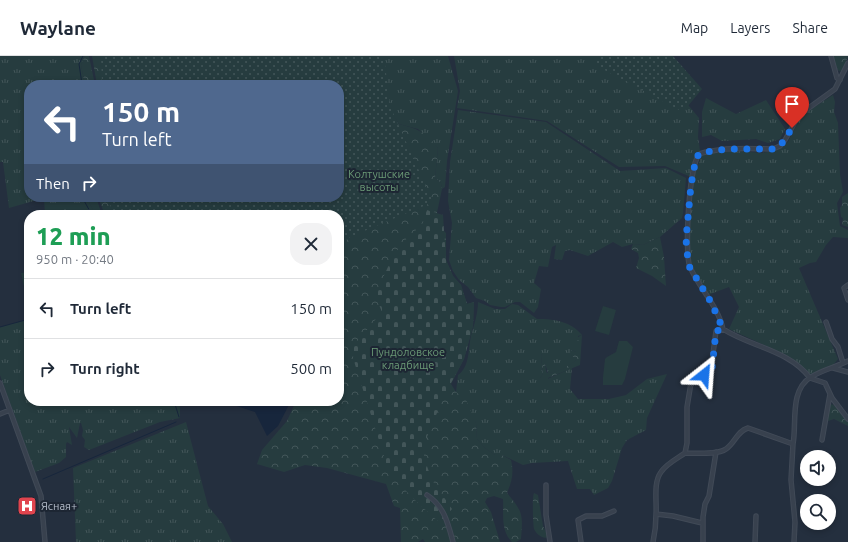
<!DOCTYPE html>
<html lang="en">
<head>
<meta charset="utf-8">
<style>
	body { margin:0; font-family:Ubuntu,sans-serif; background:#f2f2f3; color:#1f2937; height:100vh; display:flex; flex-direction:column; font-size:15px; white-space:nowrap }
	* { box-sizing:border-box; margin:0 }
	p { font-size:13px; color:#747a83 }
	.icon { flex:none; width:22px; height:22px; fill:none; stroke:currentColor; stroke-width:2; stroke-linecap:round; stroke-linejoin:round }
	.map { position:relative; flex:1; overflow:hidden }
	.drawer { position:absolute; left:24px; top:154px; width:320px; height:196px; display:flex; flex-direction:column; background:#fff; border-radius:16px; box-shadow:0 2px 6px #0003 }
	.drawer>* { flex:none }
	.guide { position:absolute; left:24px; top:24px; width:320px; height:122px; border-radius:16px; box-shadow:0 2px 6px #0003; background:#4f688e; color:#fff; overflow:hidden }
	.tools { position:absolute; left:800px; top:394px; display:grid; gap:8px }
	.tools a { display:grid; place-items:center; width:36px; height:36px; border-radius:50%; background:#fff; box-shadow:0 2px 6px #0003; font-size:20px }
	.pin { position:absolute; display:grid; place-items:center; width:34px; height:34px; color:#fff; margin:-41px -17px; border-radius:50% 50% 50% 0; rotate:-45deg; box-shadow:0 0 4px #0007 }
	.pin .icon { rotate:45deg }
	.me { position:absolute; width:44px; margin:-22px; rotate:28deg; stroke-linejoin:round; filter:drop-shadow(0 0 3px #0008) }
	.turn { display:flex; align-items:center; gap:14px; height:84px; padding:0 12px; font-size:18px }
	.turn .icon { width:52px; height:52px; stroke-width:2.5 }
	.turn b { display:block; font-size:28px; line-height:34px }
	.then { display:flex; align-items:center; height:38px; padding:0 12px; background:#0003; gap:8px; font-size:15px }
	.round { display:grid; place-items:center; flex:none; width:42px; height:42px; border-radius:16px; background:#f2f2f3 }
	.overview { display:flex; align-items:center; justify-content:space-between; height:68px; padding:0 12px }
	h1 { font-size:24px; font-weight:800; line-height:30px; color:#1e9e55 }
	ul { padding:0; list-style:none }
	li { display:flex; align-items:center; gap:12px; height:60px; padding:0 12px; border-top:1px solid #e0e1e3 }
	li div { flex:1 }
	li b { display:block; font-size:15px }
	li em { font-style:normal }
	header { display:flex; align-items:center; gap:24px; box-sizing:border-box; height:56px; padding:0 20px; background:#fff; border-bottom:1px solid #e0e1e3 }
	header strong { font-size:19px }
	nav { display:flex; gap:22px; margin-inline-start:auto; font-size:14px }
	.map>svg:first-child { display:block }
	.grass { fill:url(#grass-tufts) }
	.forest { fill:url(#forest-crowns) }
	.cemetery { fill:url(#cemetery-stones) }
	.park { fill:url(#park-dots) }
	.pitch { fill:#263c3f }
	.water { fill:#17263c }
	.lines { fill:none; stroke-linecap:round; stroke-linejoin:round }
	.stream { stroke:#17263c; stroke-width:1 }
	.minor-casing { stroke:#414a57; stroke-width:5.5 }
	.minor { stroke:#38414e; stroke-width:3.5 }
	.route { stroke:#1a73e8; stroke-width:7; stroke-dasharray:0 12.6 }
	.labels { text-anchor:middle; stroke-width:4; stroke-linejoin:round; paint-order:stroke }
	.park-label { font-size:11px; fill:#6b9a76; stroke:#1d2633 }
	.poi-label { font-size:11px; fill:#b4bcc9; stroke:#1d2633; text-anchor:start }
</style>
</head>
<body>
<header>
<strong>Waylane</strong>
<nav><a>Map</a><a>Layers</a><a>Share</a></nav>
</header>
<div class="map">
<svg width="848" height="486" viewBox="0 0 848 486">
	<defs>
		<pattern id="grass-tufts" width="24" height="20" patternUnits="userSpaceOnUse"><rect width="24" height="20" fill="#263c3f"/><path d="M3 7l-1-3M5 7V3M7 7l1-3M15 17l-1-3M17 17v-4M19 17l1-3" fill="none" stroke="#435659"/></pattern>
		<pattern id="forest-crowns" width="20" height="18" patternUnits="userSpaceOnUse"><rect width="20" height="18" fill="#263c3f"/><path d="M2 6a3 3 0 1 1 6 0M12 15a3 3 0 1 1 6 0" fill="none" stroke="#435659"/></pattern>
		<pattern id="cemetery-stones" width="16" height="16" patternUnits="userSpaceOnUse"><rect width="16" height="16" fill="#263c3f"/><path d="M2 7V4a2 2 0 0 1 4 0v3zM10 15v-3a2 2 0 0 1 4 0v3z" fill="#435659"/></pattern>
		<pattern id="park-dots" width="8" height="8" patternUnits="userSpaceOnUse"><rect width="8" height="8" fill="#263c3f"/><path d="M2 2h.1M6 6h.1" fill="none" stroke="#435659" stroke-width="1.8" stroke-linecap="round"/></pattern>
	</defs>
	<rect width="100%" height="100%" fill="#242f3e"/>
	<path class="grass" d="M0 0H85L81 9 85 29H29V141H86L96 159H45L44 142 9 152 3 106H0Z
		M381 0H448L458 35 447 105 445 131 442 133 441 127 435 122 438 92 418 73 399 68 385 46Z
		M454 0H617L684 44 699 62 698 81 700 95 695 103 691 121 665 110 619 111 547 65 457 52 460 35Z
		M833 39 835 46 834 56 838 67 840 118 843 136 837 147 840 170 848 174V182L833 181 826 189 816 206 810 207 799 212 838 303 833 309 810 320C795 300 752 284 729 273L739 251 729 231 708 239 691 210 688 196 689 175 693 123 702 98 736 95 762 97 778 94 788 86 801 60Z
		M706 42 736 58 766 44 785 73 780 83 768 87 756 83 722 85 711 79 702 81V56Z
		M458 54 546 66 620 115 666 112 686 122 683 157 682 162 660 181 643 189 633 188 622 191 613 186 588 200 570 194 565 195 562 204 554 203 556 189 552 191 548 211 539 210 534 227 541 233 538 251 534 257 520 246H515L505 251H501L490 249 485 245 476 242 468 231 459 224 453 215 449 204 452 167 448 145 450 106Z
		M478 246 495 253H505L512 248 518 249 537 263C554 263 570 265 582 279L578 280V296H576L572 294 571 299 576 302V304C570 310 557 317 548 317L542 298 541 300 543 318 540 322V324H545L572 312 570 333 578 343H609L626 339 647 323 667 318 647 362 646 374 627 384 622 392 612 425 608 432 594 439 590 433H577L568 405 532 407 523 409 502 399H495L485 392 477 383 476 367 456 336 458 319C470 311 468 293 471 280 474 269 478 258 478 246Z
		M29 263V345H178L180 352V362L160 366 89 394 84 391 85 384 82 380 83 374 81 367H80L77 382 69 371 72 389 67 386 66 388V401L59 407 35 416 0 319V271Z
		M186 366 208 450 223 468 232 486H76L73 412Z"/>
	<path class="forest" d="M85 0H89L95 29H85L81 9Z
		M92 0H381L385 46 399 68C418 73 426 76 438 92L435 122 441 127 442 133 435 166 446 177V204L453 220 461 229 467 248 474 246 473 270 464 303 451 328 456 336 466 344 476 367 477 383 485 392 495 399H502L511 404C514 417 512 425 507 437 523 456 523 458 521 483L516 486H512C500 474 504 457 503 443L494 440 487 442 485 446 491 456 500 486H425L423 483 418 486H401L400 452 394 450 386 428 327 412 305 409 284 416 257 408 262 394 287 365 296 345H339V159H105L98 141H339V29H97Z
		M832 0H848L843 14 840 15 838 14Z
		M848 137V171L842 169 843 162 841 161 840 152 842 149V141Z
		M86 141H96L102 159H96Z
		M660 181 664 201 666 230 652 220 636 212 639 202 638 197 631 193 633 188 643 189Z
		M582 279 580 309 548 322V325L547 326 545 324H540V322L543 318 541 300 542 298 544 299 546 314 547 317C556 317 569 310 576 304L575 302 571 299 570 296 572 294 576 296H578V281Z
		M830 348 834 349 848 366V370L834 363 828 365V361Z
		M534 437 538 439 543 470 547 478 548 482C542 482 537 479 534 473 533 469 532 441 534 437Z"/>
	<path class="cemetery" d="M427 154 443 159 446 204 453 220 461 229 467 248 474 246 473 270 464 303 444 340 424 388V402L432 424 452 453 440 467 418 447 390 419 353 302 354 289 382 256 375 239 394 198 408 181 422 169Z"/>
	<path class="park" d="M101 0H384L390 50 433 146 350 181 339 190V159H114L107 141H339V29H102Z
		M598 0H673L702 33 683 56 595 9Z"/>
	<path class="pitch" d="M29 207V240H26L21 217 28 216 26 208Z
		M603 250 616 254 609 279 595 275Z
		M619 285H627L633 291 625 323 622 329H603V321L605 303 607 301 616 296Z"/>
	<path class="water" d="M227 345H291L278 370 267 380 255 356 230 348Z"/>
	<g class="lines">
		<path class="stream" d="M80 29 82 28 79 8 83 0
			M82 141 92 159
			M0 271 29 263
			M174 345 179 361
			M43 423 176 366"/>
		<defs>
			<path id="minor" d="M831 0 837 22 840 24
				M848 229 844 232 848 244
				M826 266 832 283 838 291 843 307
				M723 273C718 250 699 232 690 211 684 198 689 104 700 98 703 96 708 96 712 95 732 91 752 93 773 93L780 90 785 84 799 59 835 33 848 7
				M833 312 848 316
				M810 322 825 327 832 342 848 363
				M0 327 41 440 45 486
				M0 358 10 354
				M822 384 830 338
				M793 388 791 424 795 466 794 486
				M685 397 687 387V351L692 321 708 317 711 313 716 275 723 273C751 291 789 294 810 322
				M685 397C696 397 718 399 726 393 735 387 737 375 748 372L793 388C797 368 789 334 811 321 822 314 836 311 848 305
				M546 429V459L550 486
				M427 439C444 450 448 467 453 486
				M656 458 673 460 702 467
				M581 486 578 464 586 460H602L614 455
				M653 486C655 477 656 468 656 458 657 445 653 427 661 416 666 408 678 402 685 397
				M703 486V461L705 448 709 440 716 396
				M755 486 756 460"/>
		</defs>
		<use href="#minor" class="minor-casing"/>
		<use href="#minor" class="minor"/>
	</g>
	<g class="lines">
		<path class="route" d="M704 319 708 317 712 313 716 275 723 273 711 246 689 210 687 196 686 183 691 129 696 102 700 97 726 93H773L780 90 792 72"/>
	</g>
	<defs>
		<symbol id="hospital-square" viewBox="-11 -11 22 22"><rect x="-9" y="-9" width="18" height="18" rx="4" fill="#e0444e" stroke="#1d2633"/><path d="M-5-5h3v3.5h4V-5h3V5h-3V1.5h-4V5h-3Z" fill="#fff"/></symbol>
	</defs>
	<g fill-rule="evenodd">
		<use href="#hospital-square" x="16" y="439" width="22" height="22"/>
	</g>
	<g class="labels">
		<g class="park-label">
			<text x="379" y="122">Колтушские<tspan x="379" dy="13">высоты</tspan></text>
			<text x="408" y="300">Пундоловское<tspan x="408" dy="13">кладбище</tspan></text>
		</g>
		<g class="poi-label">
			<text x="41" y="454">Ясная+</text>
		</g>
	</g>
</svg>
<div class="tools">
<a><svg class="icon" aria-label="sound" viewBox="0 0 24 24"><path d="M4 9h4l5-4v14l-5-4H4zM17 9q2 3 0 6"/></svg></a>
<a><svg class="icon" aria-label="search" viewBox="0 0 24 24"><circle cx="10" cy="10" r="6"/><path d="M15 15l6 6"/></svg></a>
</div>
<div class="pin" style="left:792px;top:72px;background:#d93025"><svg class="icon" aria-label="arrive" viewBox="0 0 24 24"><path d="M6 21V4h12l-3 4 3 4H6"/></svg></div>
<svg class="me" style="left:704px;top:319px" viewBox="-20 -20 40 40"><path d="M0-17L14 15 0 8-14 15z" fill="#1a73e8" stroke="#fff" stroke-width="4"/></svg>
<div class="guide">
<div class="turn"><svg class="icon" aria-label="left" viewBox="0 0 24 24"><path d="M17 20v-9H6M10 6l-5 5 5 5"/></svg><div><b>150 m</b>Turn left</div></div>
<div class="then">Then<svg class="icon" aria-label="right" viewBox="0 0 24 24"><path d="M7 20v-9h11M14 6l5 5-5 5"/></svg></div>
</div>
<section class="drawer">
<div class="overview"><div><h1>12 min</h1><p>950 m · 20:40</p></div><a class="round"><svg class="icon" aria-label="close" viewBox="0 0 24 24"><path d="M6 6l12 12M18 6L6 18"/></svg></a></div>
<ul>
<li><svg class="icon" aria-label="left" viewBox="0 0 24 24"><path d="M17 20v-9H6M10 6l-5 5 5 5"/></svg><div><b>Turn left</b></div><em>150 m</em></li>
<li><svg class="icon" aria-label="right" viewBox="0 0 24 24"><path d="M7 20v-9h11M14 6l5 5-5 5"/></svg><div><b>Turn right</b></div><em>500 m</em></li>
</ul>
</section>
</div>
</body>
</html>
